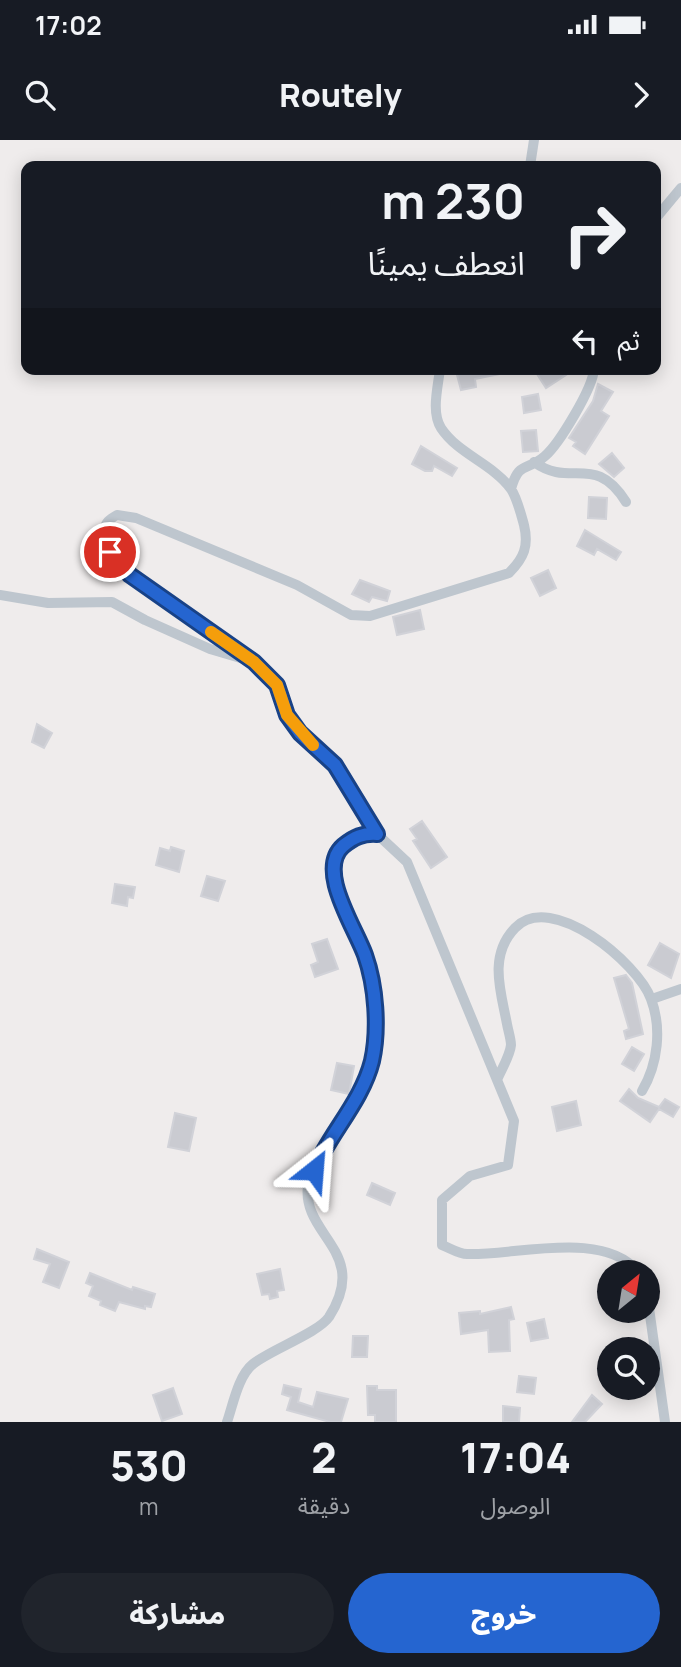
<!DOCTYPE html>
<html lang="ar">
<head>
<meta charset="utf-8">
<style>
	body { margin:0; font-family:Manrope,"Noto Sans Arabic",sans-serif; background:#20242c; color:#f1f3f6; direction:rtl; height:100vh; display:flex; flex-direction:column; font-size:26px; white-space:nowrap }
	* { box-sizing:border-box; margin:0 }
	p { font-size:23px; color:#9ea1a6 }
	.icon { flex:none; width:38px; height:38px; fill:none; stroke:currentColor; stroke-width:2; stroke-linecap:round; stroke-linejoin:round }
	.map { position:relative; height:1282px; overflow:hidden; direction:ltr }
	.details { display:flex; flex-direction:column; background:#171b24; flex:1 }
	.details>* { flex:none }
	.hud { position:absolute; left:21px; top:21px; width:640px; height:214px; border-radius:14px; box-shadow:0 4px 18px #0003; direction:rtl; background:#171b24; color:#f1f3f6; overflow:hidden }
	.needle { width:46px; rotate:30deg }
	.buttons { position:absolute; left:597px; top:1120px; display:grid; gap:14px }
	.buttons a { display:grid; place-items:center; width:63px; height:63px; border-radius:50%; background:#171b24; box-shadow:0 4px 18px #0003; font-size:35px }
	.pin { position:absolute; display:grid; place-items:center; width:60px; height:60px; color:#fff; margin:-30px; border:4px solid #fff; border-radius:50%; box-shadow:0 2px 7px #0007 }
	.me { position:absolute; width:77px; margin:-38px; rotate:28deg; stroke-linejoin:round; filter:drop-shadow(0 0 5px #0008) }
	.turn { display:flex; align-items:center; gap:24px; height:147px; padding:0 21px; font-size:32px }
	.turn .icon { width:91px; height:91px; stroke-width:2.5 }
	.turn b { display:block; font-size:49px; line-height:60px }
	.then { display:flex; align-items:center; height:66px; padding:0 21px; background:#0003; gap:14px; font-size:26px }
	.eta { display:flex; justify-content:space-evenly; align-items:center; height:119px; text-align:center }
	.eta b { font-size:42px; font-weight:800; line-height:49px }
	.button { display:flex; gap:14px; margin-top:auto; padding:14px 21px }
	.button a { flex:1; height:80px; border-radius:42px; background:#2565d0; color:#fff; font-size:28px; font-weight:800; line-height:80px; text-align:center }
	.button a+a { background:#20242c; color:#f1f3f6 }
	.status { display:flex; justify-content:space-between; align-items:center; height:49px; padding:0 35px; background:#171b24; direction:ltr }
	.status svg { height:19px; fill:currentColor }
	header { display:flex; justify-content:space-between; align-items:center; height:91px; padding:0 21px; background:#171b24; font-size:32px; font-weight:800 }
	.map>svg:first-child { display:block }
	.building { fill:#cacbd1; stroke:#d1d2d8; stroke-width:2 }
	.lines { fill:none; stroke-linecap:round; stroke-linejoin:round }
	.minor { stroke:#bec6ce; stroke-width:10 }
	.route-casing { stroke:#184287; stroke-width:18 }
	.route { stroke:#2565d0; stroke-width:12 }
	.slow { stroke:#f59e0b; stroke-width:12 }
</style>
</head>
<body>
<div class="status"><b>17:02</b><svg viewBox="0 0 49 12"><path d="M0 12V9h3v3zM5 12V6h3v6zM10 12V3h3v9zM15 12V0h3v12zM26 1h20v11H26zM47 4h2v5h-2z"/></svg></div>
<header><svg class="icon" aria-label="forward" viewBox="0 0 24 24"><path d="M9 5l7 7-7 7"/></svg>Routely<svg class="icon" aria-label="search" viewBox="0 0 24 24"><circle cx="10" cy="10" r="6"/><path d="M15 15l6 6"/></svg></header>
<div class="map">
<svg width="681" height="1282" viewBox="0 0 681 1282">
	<rect width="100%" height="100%" fill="#efecec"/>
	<path class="building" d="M466 229H505V233L475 239 476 247 461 250 456 231Z
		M545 229H562L566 235 546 248 537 234Z
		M598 244 613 252 601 271 609 276 585 314 573 306 576 302 569 298 593 261Z
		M538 254 541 270 524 273 522 257Z
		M536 290 538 311 523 312 521 291Z
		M421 306 457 328 452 336 434 326 432 331H425L412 324Z
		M612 313 624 328 614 337 599 324Z
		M589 357 607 358 606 379 588 378Z
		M585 390 621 412 616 420 597 409 594 415 577 406Z
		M548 430 556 448 540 456 531 438Z
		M360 440 390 451 387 461 372 457 369 462 352 454Z
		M420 470 424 489 397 495 393 477Z
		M37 584 52 593 44 608 32 602Z
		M422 681 447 717 431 728 413 701 417 699 410 689Z
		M171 707 184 711 179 732 156 725 160 708 170 711Z
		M207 736 225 741 218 761 201 756Z
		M115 744 135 747 133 758 128 757 127 766 112 763Z
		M327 799 338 829 315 837 311 825 318 822 312 804Z
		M660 803 679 814 671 838 648 825Z
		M626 835 632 843 643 894 626 899 624 891 629 889 614 838Z
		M632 907 644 914 634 931 622 924Z
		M337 923 354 926 349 954 331 950Z
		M629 949 638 958 659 967 665 959 679 967 673 977 659 969 650 982 620 961Z
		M576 961 581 985 557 991 552 967Z
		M175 973 196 978 189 1011 168 1007Z
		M372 1043 395 1053 390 1065 367 1055Z
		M37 1109 69 1122 59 1148 43 1142 50 1124 34 1119Z
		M280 1129 284 1150 277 1151 278 1157 270 1159 269 1154 262 1155 257 1134Z
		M90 1133 132 1150 133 1147 155 1154 151 1167 145 1166V1169L119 1162 115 1171 100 1165 101 1161 89 1156 93 1146 86 1143Z
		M511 1167 514 1179 509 1180 510 1211 489 1212 488 1190 461 1194 459 1173 480 1171V1174Z
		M544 1179 548 1198 531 1201 527 1183Z
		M353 1196H368L367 1217H352Z
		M519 1236 536 1238 534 1254 517 1252Z
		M284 1245 301 1249 298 1262 313 1267 317 1252 348 1259 341 1282H330L287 1270 291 1257 282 1254Z
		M367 1246H377V1250H396V1282H375V1275H368Z
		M173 1248 182 1274 162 1281 153 1255Z
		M592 1255 602 1264 585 1282H572Z
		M503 1266 520 1268 519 1282H503Z"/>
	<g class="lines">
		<path class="minor" d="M530 26 534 0
			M656 78 681 48
			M534 322C571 349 595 312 626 362
			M511 349C519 320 527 332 545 316 559 304 593 248 594 229
			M0 455 48 463 112 462 145 480 210 509 254 522 277 545 287 575 300 593 335 625 377 694
			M245 517C217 497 99 426 104 391 105 382 110 379 117 375L136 378 297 445 351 475 370 476 509 433C524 418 529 406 524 385 521 374 517 358 511 349 493 324 458 314 441 288 431 272 438 247 440 229
			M652 859 681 849
			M497 940C501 930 510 916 511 905 511 899 508 890 507 884 501 852 488 816 515 788 551 750 638 823 651 859 662 888 658 924 642 951
			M648 1161 665 1282
			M227 1282C233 1265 238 1236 253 1224 270 1210 318 1193 329 1177 371 1111 301 1096 308 1045 312 1019 334 997 347 976 368 940 375 906 375 864 374 849 370 827 364 813 349 776 299 692 377 694L407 722 514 981 508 1025 470 1036 442 1060V1105C450 1108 459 1114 467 1114 514 1116 604 1089 638 1132"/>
	</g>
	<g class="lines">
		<defs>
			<path id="route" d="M110 412 130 435 254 522 277 545 287 575 300 593 335 625 377 694C363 693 354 697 343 706 316 730 355 787 365 815 376 846 379 889 372 921 362 961 330 993 314 1030"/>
		</defs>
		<use href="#route" class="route-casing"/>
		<use href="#route" class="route"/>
		<path class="slow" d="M211 492 254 522 277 545 287 575 313 605"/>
	</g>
</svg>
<div class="buttons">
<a><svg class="needle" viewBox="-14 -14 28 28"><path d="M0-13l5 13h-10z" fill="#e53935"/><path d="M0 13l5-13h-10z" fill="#9ea1a6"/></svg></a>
<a><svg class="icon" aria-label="search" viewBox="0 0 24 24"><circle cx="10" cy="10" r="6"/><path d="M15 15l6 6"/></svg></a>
</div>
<div class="pin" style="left:110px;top:412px;background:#d93025"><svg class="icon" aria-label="arrive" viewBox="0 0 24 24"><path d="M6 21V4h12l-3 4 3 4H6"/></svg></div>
<svg class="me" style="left:314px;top:1030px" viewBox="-20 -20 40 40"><path d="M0-17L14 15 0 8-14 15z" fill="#2565d0" stroke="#fff" stroke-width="4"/></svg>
<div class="hud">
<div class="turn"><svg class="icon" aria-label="right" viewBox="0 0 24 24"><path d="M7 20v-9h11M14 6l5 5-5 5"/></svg><div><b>230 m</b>انعطف يمينًا</div></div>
<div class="then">ثم<svg class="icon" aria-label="left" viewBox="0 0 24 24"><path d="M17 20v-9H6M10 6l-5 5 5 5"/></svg></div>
</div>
</div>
<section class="details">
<div class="eta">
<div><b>17:04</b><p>الوصول</p></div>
<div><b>2</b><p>دقيقة</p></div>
<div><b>530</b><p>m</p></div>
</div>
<div class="button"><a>خروج</a><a>مشاركة</a></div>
</section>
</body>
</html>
